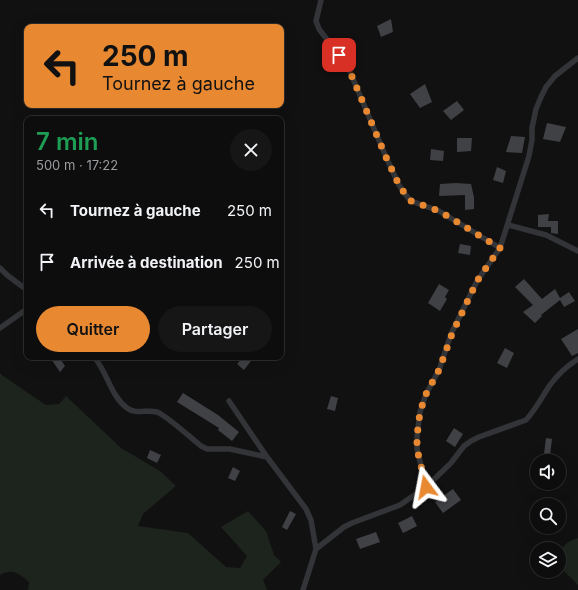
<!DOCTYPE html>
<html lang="fr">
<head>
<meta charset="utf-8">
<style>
	body { margin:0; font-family:Inter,sans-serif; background:#161617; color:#f1f3f6; height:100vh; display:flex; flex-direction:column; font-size:15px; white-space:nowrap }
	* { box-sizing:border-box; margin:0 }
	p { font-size:13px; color:#9a9c9e }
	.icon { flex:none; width:22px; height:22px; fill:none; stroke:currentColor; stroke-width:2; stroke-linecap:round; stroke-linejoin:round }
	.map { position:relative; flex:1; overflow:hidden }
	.drawer { position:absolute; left:24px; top:116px; width:260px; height:244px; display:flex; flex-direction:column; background:#0d0d0e; border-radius:8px; box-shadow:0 4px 16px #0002,0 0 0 1px #2d2d2e }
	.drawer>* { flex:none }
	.banner { position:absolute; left:24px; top:24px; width:260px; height:84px; border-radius:8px; box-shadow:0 4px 16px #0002,0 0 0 1px #2d2d2e; background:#e88932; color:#111; overflow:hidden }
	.tools { position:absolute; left:530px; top:454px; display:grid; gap:8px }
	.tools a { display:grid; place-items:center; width:36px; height:36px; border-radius:50%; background:#0d0d0e; box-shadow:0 4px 16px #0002,0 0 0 1px #2d2d2e; font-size:20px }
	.pin { position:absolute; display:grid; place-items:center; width:34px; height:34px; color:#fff; margin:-17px; border-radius:8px; box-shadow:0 2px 6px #0006 }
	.me { position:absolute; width:44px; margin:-22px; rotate:347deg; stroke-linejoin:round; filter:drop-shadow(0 0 3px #0008) }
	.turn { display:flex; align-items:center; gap:14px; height:84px; padding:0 12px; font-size:18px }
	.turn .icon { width:52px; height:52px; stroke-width:2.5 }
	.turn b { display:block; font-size:28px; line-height:34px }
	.round { display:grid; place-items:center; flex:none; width:42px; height:42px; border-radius:21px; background:#161617 }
	.summary { display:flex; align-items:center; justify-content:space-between; height:68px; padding:0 12px }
	h1 { font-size:24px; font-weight:600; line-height:30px; color:#1e9e55 }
	.action { display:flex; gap:8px; margin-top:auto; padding:8px 12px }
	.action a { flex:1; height:46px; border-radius:24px; background:#e88932; color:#111; font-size:16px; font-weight:600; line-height:46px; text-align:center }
	.action a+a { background:#161617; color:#f1f3f6 }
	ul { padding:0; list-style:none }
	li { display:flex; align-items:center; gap:12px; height:52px; padding:0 12px }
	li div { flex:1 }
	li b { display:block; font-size:15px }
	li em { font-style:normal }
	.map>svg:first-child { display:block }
	.green { fill:#1d241d }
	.building { fill:#404145 }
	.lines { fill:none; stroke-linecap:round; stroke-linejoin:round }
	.street { stroke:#323437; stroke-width:5.5 }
	.route { stroke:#e88932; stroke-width:7; stroke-dasharray:0 12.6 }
</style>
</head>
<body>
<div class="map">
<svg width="578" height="590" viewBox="0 0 578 590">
	<rect width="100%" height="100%" fill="#111112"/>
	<path class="green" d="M0 373 3 376 46 405 59 404 66 396 121 448 160 471 176 486 143 514 138 526 188 533 226 567 240 568 247 556 221 527 248 511 266 531 274 555 281 562 263 580 267 590H28L29 582C19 573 12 568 0 575Z
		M578 538V585L559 566V551L568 542Z"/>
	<path class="building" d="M391 19 393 32 381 37 377 26Z
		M425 84 432 102 420 108 410 94Z
		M457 101 464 110 451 120 443 111Z
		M547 123 566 127 560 142 543 139Z
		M511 136 525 137 522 153 506 152Z
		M457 138H472L471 151 457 152Z
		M431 149 444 151 443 161 430 160Z
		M497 167 506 171 503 183 493 180Z
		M456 183 471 184 474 197V209L465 210V195L439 196 440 184Z
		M549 214 548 221H558V234L551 233V227H538V215Z
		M460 244 471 246 470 255 458 253Z
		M524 279 542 299 555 289 560 298 569 292 575 301 564 307 560 300 541 315 542 316 535 323 523 312 533 305 515 287Z
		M439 284 449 290 445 297 447 299 440 311 428 303Z
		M578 329V353L572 356 561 339Z
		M505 348 514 353 507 368 497 363Z
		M54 357H59L65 366 60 372 51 359Z
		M243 357H254L244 370 237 364Z
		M183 393 218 415 239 432 232 441 218 430 219 428 177 402Z
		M331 396 338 398 335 411 327 409Z
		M454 428 463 434 455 447 446 441Z
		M546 438 552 439 550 455 544 454Z
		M150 450 161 455 157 463 147 458Z
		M233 467 240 471 235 481 228 478Z
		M453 489 461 500 443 513 435 502Z
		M290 511 296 514 287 530 282 527Z
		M412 516 417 526 403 533 398 523Z
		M376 532 380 542 360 549 356 539Z"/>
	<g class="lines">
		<path class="street" d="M321 0 316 21 319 29 348 67 386 157 399 185 405 194 411 201 439 211 500 248
			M508 225 546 235 578 251
			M0 268 7 275 27 290
			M0 328 27 309
			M94 357C108 373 110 395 127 408 136 415 147 409 157 412 167 416 191 438 201 446L207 449H230L267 457
			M229 401 267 457 306 509 311 520 316 549 303 590
			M426 487 417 449V436L420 412 426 394 439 370 451 334 477 281 500 248 529 156 532 140V128L536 109 541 97 546 87 555 76 578 58
			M316 549 344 527 352 523 400 505 426 487 451 463 464 446 471 441 479 437 526 420C536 409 542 397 550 385 558 374 567 366 578 359"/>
	</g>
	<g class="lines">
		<path class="route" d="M339 55 348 67 386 157 399 185 405 194 411 201 439 211 500 248 477 281 452 334 439 370 426 394 420 412 417 436V449L426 487"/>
	</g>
</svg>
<div class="tools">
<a><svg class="icon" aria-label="sound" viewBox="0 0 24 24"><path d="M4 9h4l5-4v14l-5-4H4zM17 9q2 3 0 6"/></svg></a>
<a><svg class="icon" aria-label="search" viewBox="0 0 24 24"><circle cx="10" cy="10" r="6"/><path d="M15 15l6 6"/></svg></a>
<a><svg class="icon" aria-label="layers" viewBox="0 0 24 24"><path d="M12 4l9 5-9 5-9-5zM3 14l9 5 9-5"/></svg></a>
</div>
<div class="pin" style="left:339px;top:55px;background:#d93025"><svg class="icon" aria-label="arrive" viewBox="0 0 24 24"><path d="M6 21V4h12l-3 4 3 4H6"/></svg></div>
<svg class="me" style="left:426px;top:487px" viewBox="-20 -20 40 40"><path d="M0-17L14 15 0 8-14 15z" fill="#e88932" stroke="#fff" stroke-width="4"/></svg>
<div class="banner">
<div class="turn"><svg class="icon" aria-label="left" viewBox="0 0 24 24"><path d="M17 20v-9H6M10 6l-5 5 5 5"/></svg><div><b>250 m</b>Tournez à gauche</div></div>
</div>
<section class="drawer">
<div class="summary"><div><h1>7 min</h1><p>500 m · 17:22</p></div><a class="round"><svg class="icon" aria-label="close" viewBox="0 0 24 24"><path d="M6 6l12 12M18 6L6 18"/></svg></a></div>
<ul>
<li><svg class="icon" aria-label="left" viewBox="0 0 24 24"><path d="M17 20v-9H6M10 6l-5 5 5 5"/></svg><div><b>Tournez à gauche</b></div><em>250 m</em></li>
<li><svg class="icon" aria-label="arrive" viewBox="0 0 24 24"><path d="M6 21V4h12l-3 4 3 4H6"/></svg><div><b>Arrivée à destination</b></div><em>250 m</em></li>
</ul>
<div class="action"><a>Quitter</a><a>Partager</a></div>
</section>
</div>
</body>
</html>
